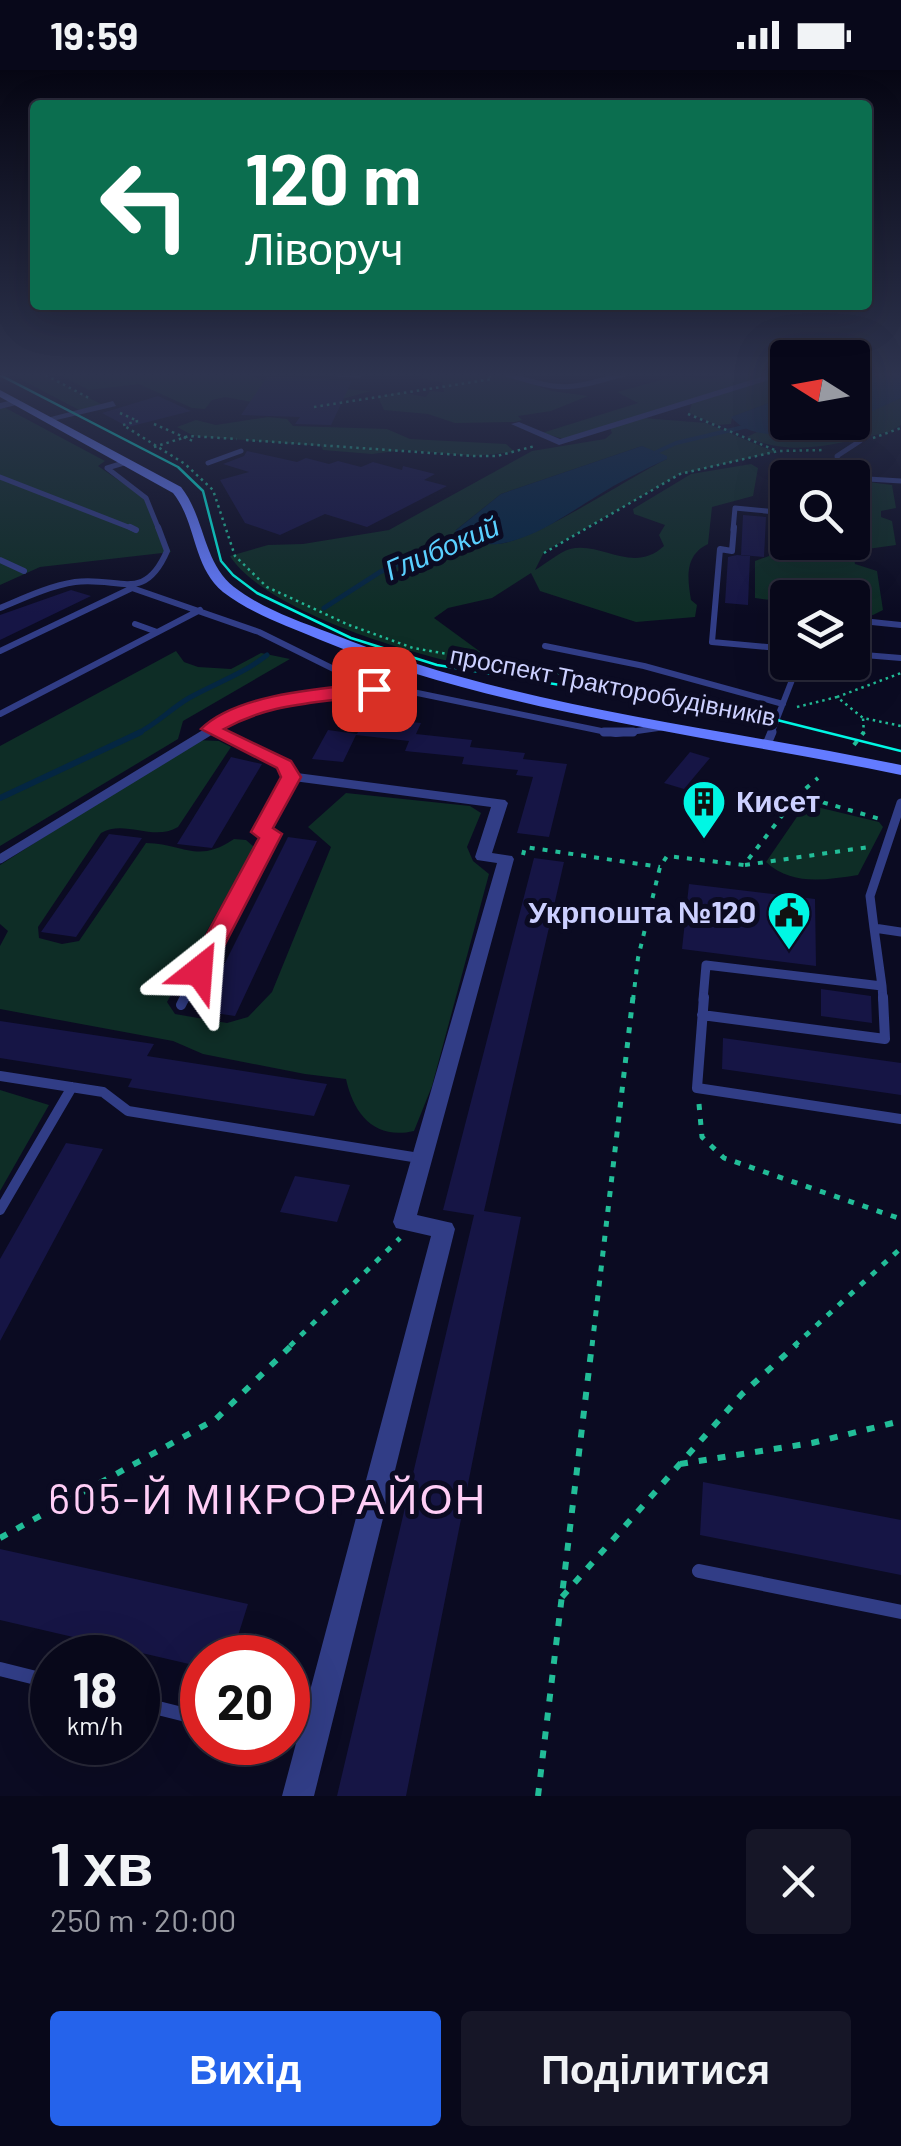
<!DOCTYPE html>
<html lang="uk">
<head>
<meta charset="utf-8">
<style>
	body { margin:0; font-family:Barlow,sans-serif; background:#161627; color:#f1f3f6; height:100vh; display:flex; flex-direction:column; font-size:38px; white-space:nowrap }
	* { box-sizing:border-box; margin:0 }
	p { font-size:32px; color:#989aa2 }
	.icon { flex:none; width:55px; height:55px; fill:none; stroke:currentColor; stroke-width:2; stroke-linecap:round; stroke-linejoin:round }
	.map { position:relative; height:1726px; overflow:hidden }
	.sheet { display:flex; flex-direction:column; background:#08081a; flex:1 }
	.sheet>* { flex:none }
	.banner { position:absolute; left:30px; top:30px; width:842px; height:210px; border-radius:10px; box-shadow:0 10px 40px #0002,0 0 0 2px #292939; background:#0b6e4f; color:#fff; overflow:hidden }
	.needle { width:65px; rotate:281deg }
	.controls { position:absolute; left:770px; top:270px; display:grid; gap:20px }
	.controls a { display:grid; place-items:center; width:100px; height:100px; border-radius:10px; background:#08081a; box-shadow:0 10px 40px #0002,0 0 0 2px #292939; font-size:50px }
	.speed { position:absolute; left:30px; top:1565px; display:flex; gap:20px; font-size:50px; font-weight:700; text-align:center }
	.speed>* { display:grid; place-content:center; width:130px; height:130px; border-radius:50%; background:#08081a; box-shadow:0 10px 40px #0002,0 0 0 2px #292939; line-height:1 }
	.speed small { font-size:25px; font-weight:400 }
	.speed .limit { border:15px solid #d22; background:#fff; color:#111 }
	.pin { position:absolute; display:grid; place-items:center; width:85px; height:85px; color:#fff; margin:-42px; border-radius:20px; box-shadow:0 5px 15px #0006 }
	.me { position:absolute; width:110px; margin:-55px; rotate:28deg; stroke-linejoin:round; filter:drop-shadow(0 0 8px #0008) }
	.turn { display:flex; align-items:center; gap:35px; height:210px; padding:0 50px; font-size:45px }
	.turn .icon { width:130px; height:130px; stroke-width:2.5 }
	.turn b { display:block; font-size:70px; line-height:85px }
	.round { display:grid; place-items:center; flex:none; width:105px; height:105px; border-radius:10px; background:#161627 }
	.headline { display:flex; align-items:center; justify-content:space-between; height:170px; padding:0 50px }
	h1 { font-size:60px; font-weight:700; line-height:75px }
	.action { display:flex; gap:20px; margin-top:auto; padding:20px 50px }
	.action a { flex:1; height:115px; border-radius:10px; background:#2563eb; color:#fff; font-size:40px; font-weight:700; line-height:115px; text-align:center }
	.action a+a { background:#161627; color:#f1f3f6 }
	.status { display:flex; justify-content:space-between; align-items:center; height:70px; padding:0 50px; background:#08081a; direction:ltr }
	.status svg { height:28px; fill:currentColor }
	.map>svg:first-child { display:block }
	.green { fill:#0e2d26; fill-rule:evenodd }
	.water { fill:#042642 }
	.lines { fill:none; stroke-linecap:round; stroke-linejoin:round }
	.stream-far2 { stroke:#042642; stroke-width:4 }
	.stream-far1 { stroke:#042642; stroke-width:5 }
	.stream { stroke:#042642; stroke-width:6 }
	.building { fill:#161545 }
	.path-far3 { stroke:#22bd98; stroke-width:2.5; stroke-dasharray:2.5 4; stroke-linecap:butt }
	.path-far2 { stroke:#22bd98; stroke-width:4; stroke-dasharray:5 8; stroke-linecap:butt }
	.path-far1 { stroke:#22bd98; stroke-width:5; stroke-dasharray:6 9; stroke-linecap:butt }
	.path { stroke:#22bd98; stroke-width:6; stroke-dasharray:8 11; stroke-linecap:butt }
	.service-far4 { stroke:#313d86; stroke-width:5 }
	.service-far3 { stroke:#313d86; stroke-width:6 }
	.service-far2 { stroke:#313d86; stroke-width:9 }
	.service-far1 { stroke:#313d86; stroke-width:10 }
	.service { stroke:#313d86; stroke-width:14 }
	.minor { fill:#313d86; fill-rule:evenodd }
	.secondary { fill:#637bff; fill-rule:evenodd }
	.tram { stroke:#00f7e4; stroke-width:2.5 }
	.route { fill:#e11d48; stroke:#92132f; stroke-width:2.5 }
	.labels { text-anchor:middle; stroke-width:10; stroke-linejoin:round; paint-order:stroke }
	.far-street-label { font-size:25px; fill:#ccd0ff; stroke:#0b0b22 }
	.far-water-label { font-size:28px; font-style:italic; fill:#5ad0ff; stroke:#0b0b22 }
	.poi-label { font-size:30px; font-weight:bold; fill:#ccd0ff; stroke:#0b0b22; text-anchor:start }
	.near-quarter-label { font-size:42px; letter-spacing:2.5px; fill:#ffcef6; stroke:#0b0b22 }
</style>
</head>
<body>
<div class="status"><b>19:59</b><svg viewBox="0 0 49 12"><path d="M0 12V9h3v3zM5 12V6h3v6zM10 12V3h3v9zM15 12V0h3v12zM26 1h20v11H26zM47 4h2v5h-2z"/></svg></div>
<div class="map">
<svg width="901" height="1726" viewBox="0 0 901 1726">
	<rect width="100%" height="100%" fill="#0b0b22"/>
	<path class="green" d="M7 302H38L103 335 79 340Z
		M54 302 246 304 272 314 371 321 342 329 252 332 225 327 212 330 205 339 192 338 139 314 89 320Z
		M425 302H495L552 321 588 326 551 341 518 346 522 350 515 352 455 353 428 344 384 340 378 327 399 322 426 327 430 321 444 322 442 312 421 308Z
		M740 302H780L564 369 542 363 638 333 617 322 676 306 711 309Z
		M787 304V326L732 347 731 354 717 355 689 343 692 333Z
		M901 328V355L889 362C841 372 794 389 747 367L757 362 818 359 852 352 876 337Z
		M0 335 105 391 98 396 143 427 171 482 40 497 0 515Z
		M268 347 287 349 293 356 387 359 410 369 506 374 515 382 474 386 404 380 372 384 323 380 321 376 194 366 177 357 196 350 216 355Z
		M643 348 706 353 775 382 680 404 544 482 535 500C546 494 559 482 570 479 601 471 633 505 664 476L659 465 665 455 634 444 633 439 691 404 751 394 758 398 753 426 712 437 708 474C685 485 687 507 691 530L697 535 695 547 636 552 540 521 531 503 492 528 448 538 434 548 486 586 473 596C411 585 264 540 230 486L268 475 303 474 389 460 532 381 605 369 612 363 610 358ZM642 376 667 389C629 407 527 477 492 474 481 474 466 464 456 460L501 424Z
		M853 410 892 415 896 438 881 441V447L892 451 896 475 853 481 855 494 877 501 883 540 873 545 853 544 852 528H788L787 532 755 528V491L769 486 772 451 787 450 788 472H852Z
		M176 581 184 592 198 597 231 599 261 583 290 589 183 651 178 669 0 776V676Z
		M196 670 219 671 231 677 178 757C153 772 125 749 101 763L38 857 39 868 62 874 79 871 146 773C185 774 197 794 234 769L246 770 254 777 167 932 175 944 227 953 248 947 272 922 331 777 308 757 346 723 470 736 481 743 467 777 473 791 489 804 432 1016 414 1061C375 1070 354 1045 346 1009L305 1004 203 984 173 971 0 939V876L8 861 0 854V795Z
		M817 737 879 752 883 757 858 805C825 810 792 816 766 792L803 738Z
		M0 1020 49 1035 0 1121Z"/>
	<path class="water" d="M868 302H901V328L853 350V308Z
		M787 326 788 352 843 353C811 360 756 377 731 347Z
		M642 376 667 386V389C643 400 619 412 597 426 560 448 497 498 455 461L501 424Z"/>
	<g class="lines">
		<path class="stream-far2" d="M650 385 676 373 748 356"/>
		<path class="stream-far1" d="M324 538 380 502 465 465
			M136 664C156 655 170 639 189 628 216 613 243 604 267 585"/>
		<path class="stream" d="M0 728 141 662"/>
	</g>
	<path class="building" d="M267 307H292L352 311 331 355 295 354 300 347 241 345Z
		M158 326 191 341 128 357 102 343Z
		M247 381 297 392 306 388 329 394 338 391 361 397 373 392 402 400 403 396 435 404 424 410 447 416 367 457 325 444 280 465 245 453 220 410 249 402 223 394 244 386Z
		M743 445 766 447 764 487 741 485Z
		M737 485 750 486 748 535 725 533 728 487Z
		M71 520 91 526 0 570V545Z
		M366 647 421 653 416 664 472 670 470 677 525 683 523 689 567 694 549 767 517 763 533 707 516 705 518 700 462 694 464 687 405 681 409 671 356 665 343 692 312 689 328 660 357 664Z
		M690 682 710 688 684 719 664 713Z
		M231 687 262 694 212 778 177 774Z
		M109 764 142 768 76 867 41 862Z
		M288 767 317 771 235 946 201 941Z
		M534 788 564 792 484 1141 521 1147 406 1726H337L474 1145 443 1140Z
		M689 814 815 829 816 896 682 879Z
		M821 919 871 926 872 953 821 946Z
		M0 951 154 974 147 986 327 1014 314 1046 128 1017 132 1009 0 988Z
		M723 968 901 993V1025L722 999Z
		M66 1073 103 1079 0 1271V1189Z
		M295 1106 350 1115 337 1152 280 1142Z
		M703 1412 901 1450V1505L700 1465Z
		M0 1479 248 1534 231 1588H202V1597L0 1550Z"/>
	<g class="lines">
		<path class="path-far3" d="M40 302 89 328
			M476 302 491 307
			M314 337 492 309
			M120 343 138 351
			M688 344 777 381
			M138 351 123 355 185 394 213 420 235 486 267 517 349 555 413 578 704 628
			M154 354 193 371
			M873 368 901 358
			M246 370 474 386H497L535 376
			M154 377 189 366 237 369
			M544 483 680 404 778 381 825 380
			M837 627 901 603
			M797 637 837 627 863 648
			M864 664 863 648 901 656"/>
		<path class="path-far2" d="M854 675 864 662
			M798 725 880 749
			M523 785 525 777 660 797
			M745 795 869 777
			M633 930 638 888 660 797 667 786 744 795 798 725 818 708"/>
		<path class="path-far1" d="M699 1034 702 1067 724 1088 901 1149
			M290 1276 400 1168
			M592 1276 633 927
			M794 1276 901 1178"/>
		<path class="path" d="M680 1394 812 1373 901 1351
			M0 1468 216 1349 293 1274
			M562 1527 742 1324 797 1274
			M538 1726 592 1274"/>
		<path class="service-far4" d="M295 302 359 305
			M501 302C565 323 567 320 631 302
			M127 392 107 398 146 428 159 460
			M208 393 241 381
			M0 407 136 460
			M850 408 840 407 837 386 860 371
			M852 408 901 411
			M733 460 735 438 776 442 777 407"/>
		<path class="service-far3" d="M130 457 136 460
			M734 457 732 481 720 479 712 572 788 579
			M0 490 24 501
			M0 538C24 528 49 516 75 512 119 506 144 534 167 481L158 457
			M852 550 901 555
			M135 554 157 562
			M545 576 644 596 783 634
			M779 578 780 543 788 544
			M0 581 132 518 259 562 368 616
			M852 584 901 588
			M0 644 200 540
			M204 664 235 645 303 625 398 619 616 664 665 657
			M771 664 799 592"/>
		<path class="service-far2" d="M604 662H633
			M767 674 772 662
			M901 733 870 826 874 858 901 862
			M0 789 208 662
			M882 916 883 930
			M184 930 271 764 261 762 291 707
			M703 930 706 895 882 916 874 858"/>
		<path class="service-far1" d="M704 927 697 1018 901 1049
			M181 935 185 927
			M702 945 885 969 883 927
			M0 1006 103 1022 128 1041 419 1088
			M0 1140 72 1017"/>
		<path class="service" d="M699 1501 901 1542
			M0 1599 52 1612
			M138 1633 202 1649"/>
		<path class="minor" d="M777 302 788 304 559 375 511 354 519 352 560 369Z
			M17 329 20 334 0 339V333Z
			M113 331 116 336 48 352 43 349Z
			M210 655 290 692 297 703 505 730 508 733 492 783 512 786 514 789 417 1145 452 1153 455 1159 314 1726H282L431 1166 396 1158 393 1152 497 793 477 790 475 787 491 737 286 710 279 698 205 662 203 659Z"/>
		<path class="secondary" d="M0 320 181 417C205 447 203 493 234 517 261 538 298 551 330 563 509 636 712 656 901 695V705C709 665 501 644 318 569 287 556 250 543 223 522 192 496 197 453 173 423L0 327Z"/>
		<path class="tram" d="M0 305 178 397 203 421 221 491 233 505 257 523 351 568 437 595 777 650 901 681"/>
	</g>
	<linearGradient id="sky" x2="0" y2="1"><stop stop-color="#060613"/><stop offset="0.56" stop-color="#2e344f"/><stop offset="1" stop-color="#2e344f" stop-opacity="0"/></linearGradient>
	<rect width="901" height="544" fill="url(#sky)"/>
	<path class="route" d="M374 613 381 615V622C325 635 278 629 224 659L291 691 301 707 273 758 282 764 211 901 207 907H190L187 901 259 768 251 762 281 707 277 698 201 659C237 623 326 618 374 613Z"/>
	<defs>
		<symbol id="building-pin" viewBox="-11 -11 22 30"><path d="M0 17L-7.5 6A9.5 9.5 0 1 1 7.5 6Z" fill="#00f7e4" stroke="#0b0b22"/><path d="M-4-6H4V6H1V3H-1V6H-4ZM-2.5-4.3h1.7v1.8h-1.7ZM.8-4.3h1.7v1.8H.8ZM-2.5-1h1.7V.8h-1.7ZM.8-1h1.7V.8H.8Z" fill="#111"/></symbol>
		<symbol id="civic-pin" viewBox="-11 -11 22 30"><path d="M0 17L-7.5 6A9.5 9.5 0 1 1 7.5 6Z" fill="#00f7e4" stroke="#0b0b22"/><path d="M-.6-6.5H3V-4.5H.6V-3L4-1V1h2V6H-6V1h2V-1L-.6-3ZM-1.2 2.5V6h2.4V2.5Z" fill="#111"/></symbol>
	</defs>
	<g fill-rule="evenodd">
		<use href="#building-pin" x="679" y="707" width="50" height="68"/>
		<use href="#civic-pin" x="764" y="818" width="50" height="68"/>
	</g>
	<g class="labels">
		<g class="far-street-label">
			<text transform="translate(613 616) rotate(11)" y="9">проспект Тракторобудівників</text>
		</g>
		<g class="far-water-label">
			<text transform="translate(442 478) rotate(-23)" y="10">Глибокий</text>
		</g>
		<g class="poi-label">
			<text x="736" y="742">Кисет</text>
			<text x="756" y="853" text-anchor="end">Укрпошта №120</text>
		</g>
		<g class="near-quarter-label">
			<text x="268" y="1444">605-Й МІКРОРАЙОН</text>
		</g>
	</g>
</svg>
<div class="controls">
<a><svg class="needle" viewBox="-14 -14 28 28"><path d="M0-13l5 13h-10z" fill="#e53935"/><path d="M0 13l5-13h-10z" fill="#989aa2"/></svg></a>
<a><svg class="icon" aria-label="search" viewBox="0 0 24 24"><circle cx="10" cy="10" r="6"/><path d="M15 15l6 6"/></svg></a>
<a><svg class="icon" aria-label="layers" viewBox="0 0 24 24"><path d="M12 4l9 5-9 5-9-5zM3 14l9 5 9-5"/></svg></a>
</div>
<div class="speed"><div>18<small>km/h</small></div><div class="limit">20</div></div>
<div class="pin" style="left:374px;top:619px;background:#d93025"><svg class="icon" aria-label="arrive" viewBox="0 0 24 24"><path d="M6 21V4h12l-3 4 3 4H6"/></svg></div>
<svg class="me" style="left:199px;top:901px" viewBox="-20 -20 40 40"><path d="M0-17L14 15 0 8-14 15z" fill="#e11d48" stroke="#fff" stroke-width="4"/></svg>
<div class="banner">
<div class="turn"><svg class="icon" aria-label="left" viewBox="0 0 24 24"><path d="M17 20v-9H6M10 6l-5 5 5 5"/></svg><div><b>120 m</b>Ліворуч</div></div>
</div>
</div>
<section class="sheet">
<div class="headline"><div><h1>1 хв</h1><p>250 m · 20:00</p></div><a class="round"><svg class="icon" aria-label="close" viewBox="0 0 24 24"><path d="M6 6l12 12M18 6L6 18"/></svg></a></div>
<div class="action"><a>Вихід</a><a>Поділитися</a></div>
</section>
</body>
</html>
